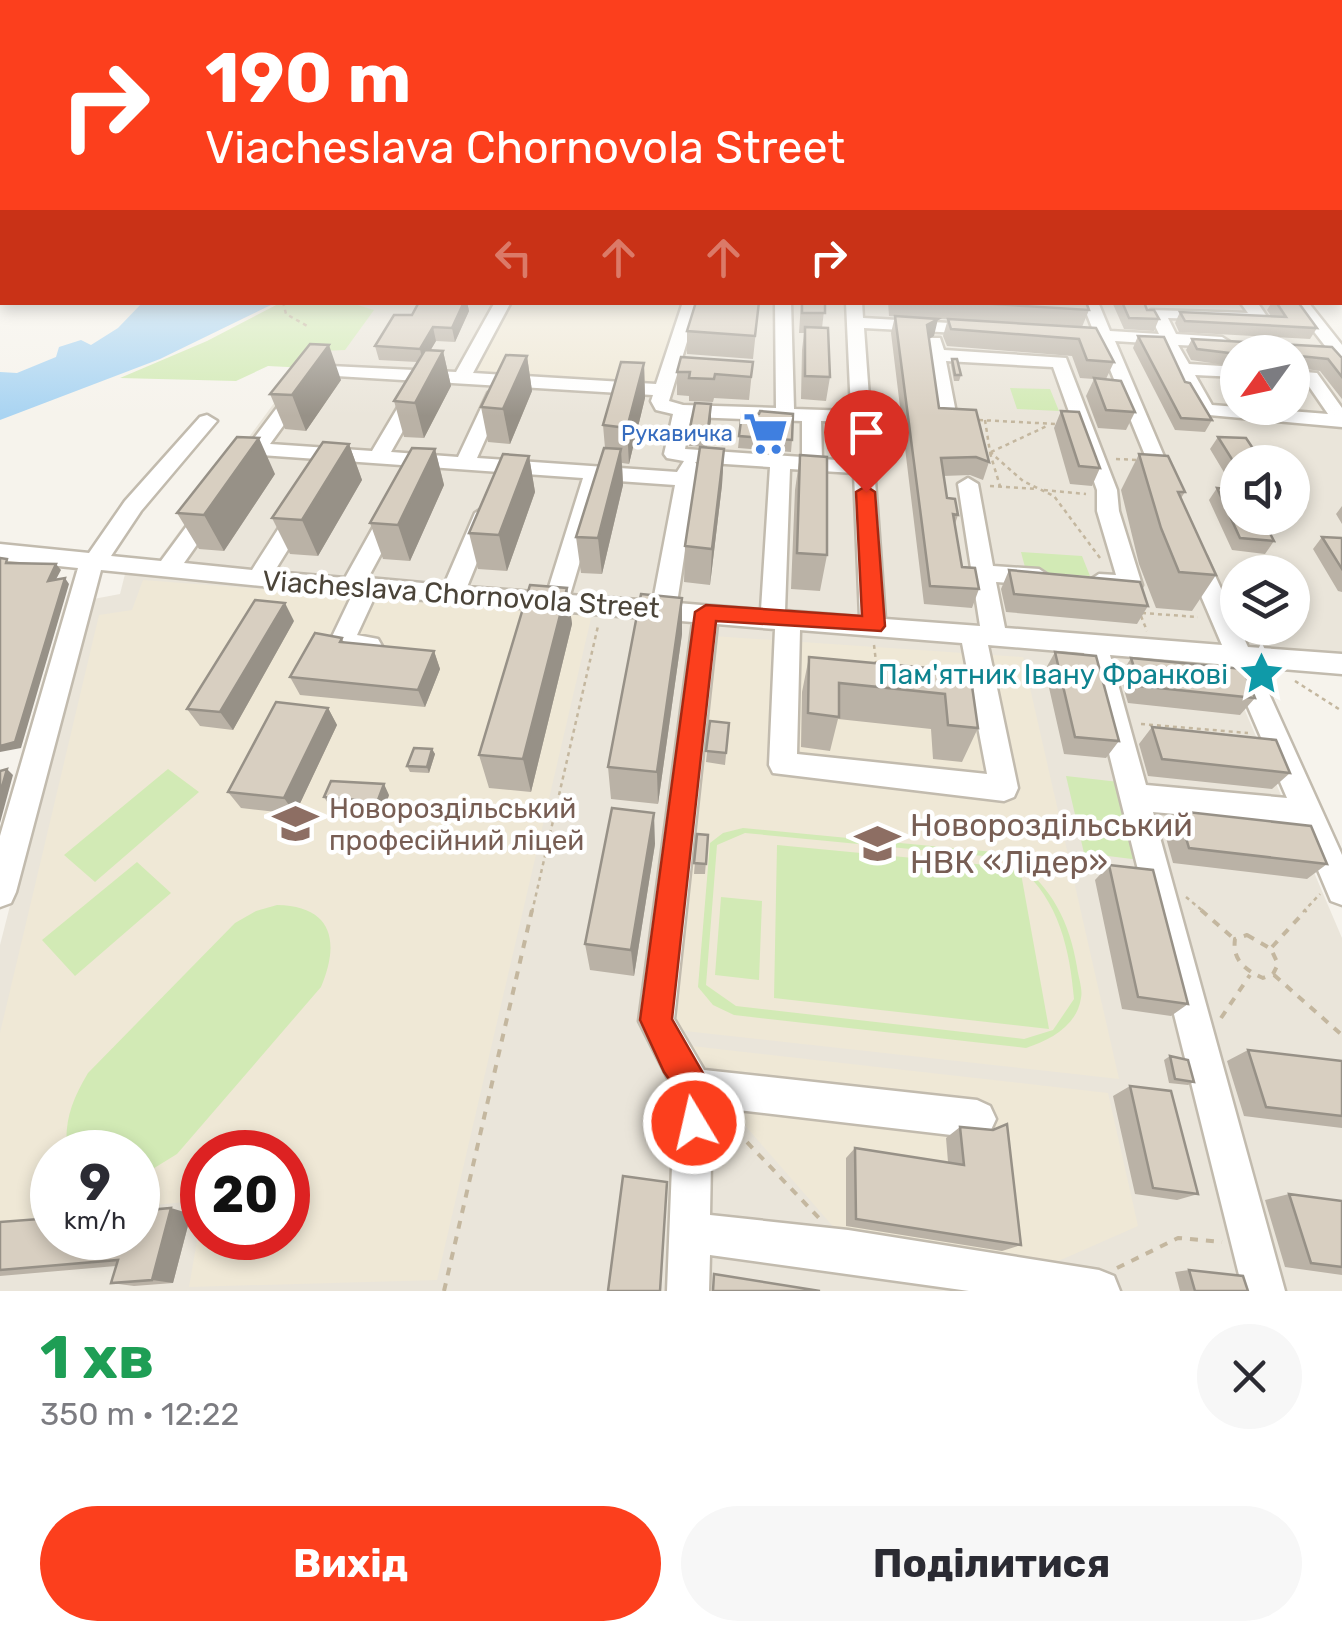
<!DOCTYPE html>
<html lang="uk">
<head>
<meta charset="utf-8">
<style>
	body { margin:0; font-family:Rubik,sans-serif; background:#f7f7f7; color:#2b2b33; height:100vh; display:flex; flex-direction:column; font-size:38px; white-space:nowrap }
	* { box-sizing:border-box; margin:0 }
	p { font-size:32px; color:#7c7c81 }
	.icon { flex:none; width:55px; height:55px; fill:none; stroke:currentColor; stroke-width:2; stroke-linecap:round; stroke-linejoin:round }
	.map { position:relative; height:1291px; overflow:hidden }
	.details { display:flex; flex-direction:column; background:#fff; flex:1 }
	.details>* { flex:none }
	.banner { position:absolute; left:0px; top:0px; width:1342px; height:305px; box-shadow:0 5px 15px #0003; background:#fc3f1d; color:#fff; overflow:hidden }
	.needle { width:65px; rotate:237deg }
	.fabs { position:absolute; left:1220px; top:335px; display:grid; gap:20px }
	.fabs a { display:grid; place-items:center; width:90px; height:90px; border-radius:50%; background:#fff; box-shadow:0 5px 15px #0003; font-size:50px }
	.speed { position:absolute; left:30px; top:1130px; display:flex; gap:20px; font-size:50px; font-weight:700; text-align:center }
	.speed>* { display:grid; place-content:center; width:130px; height:130px; border-radius:50%; background:#fff; box-shadow:0 5px 15px #0003; line-height:1 }
	.speed small { font-size:25px; font-weight:400 }
	.speed .limit { border:15px solid #d22; background:#fff; color:#111 }
	.pin { position:absolute; display:grid; place-items:center; width:85px; height:85px; color:#fff; margin:-102px -42px; border-radius:50% 50% 50% 0; rotate:-45deg; box-shadow:0 0 10px #0007 }
	.pin .icon { rotate:45deg }
	.me { position:absolute; width:110px; margin:-55px; rotate:351deg; stroke-linejoin:round; filter:drop-shadow(0 0 8px #0008) }
	.turn { display:flex; align-items:center; gap:35px; height:210px; padding:0 40px; font-size:45px }
	.turn .icon { width:130px; height:130px; stroke-width:2.5 }
	.turn b { display:block; font-size:70px; line-height:85px }
	.lanes { display:flex; align-items:center; height:95px; padding:0 40px; background:#0003; justify-content:center; gap:50px; direction:ltr }
	.lanes .off { opacity:.35 }
	.round { display:grid; place-items:center; flex:none; width:105px; height:105px; border-radius:52px; background:#f7f7f7 }
	.head { display:flex; align-items:center; justify-content:space-between; height:170px; padding:0 40px }
	h1 { font-size:60px; font-weight:700; line-height:75px; color:#1e9e55 }
	.button { display:flex; gap:20px; margin-top:auto; padding:20px 40px }
	.button a { flex:1; height:115px; border-radius:60px; background:#fc3f1d; color:#fff; font-size:40px; font-weight:700; line-height:115px; text-align:center }
	.button a+a { background:#f7f7f7; color:#2b2b33 }
	.map>svg:first-child { display:block }
	.residential { fill:#eae5da; fill-rule:evenodd }
	.education { fill:#efe8d6 }
	.green { fill:#d2eab5; fill-rule:evenodd }
	.water { fill:#a9d4f2 }
	.lines { fill:none; stroke-linecap:round; stroke-linejoin:round }
	.minor-casing { stroke:#c2bbae; stroke-width:5 }
	.path-far1 { stroke:#c4b79f; stroke-width:2.5; stroke-dasharray:4 4; stroke-linecap:butt }
	.path { stroke:#c4b79f; stroke-width:4; stroke-dasharray:8 8; stroke-linecap:butt }
	.minor { fill:#fff; fill-rule:evenodd }
	.wall { fill:#bab2a6 }
	.shaded-wall { fill:#979187 }
	.building { fill:#d8cfc1; stroke:#979187; stroke-width:2.5 }
	.route { fill:#fc3f1d; stroke:#a42913; stroke-width:2.5 }
	.labels { text-anchor:middle; stroke-width:9; stroke-linejoin:round; paint-order:stroke }
	.far-shop-label { font-size:22px; fill:#366cbe; stroke:#fff; text-anchor:end }
	.street-label { font-size:28px; fill:#4b4439; stroke:#fff }
	.culture-label { font-size:28px; fill:#0d838f; stroke:#fff; text-anchor:end }
	.education-label { font-size:28px; fill:#785e54; stroke:#fff; text-anchor:start }
	.near-education-label { font-size:32px; fill:#785e54; stroke:#fff; text-anchor:start }
</style>
</head>
<body>
<div class="map">
<svg width="1342" height="1291" viewBox="0 0 1342 1291">
	<rect width="100%" height="100%" fill="#f6f3ec"/>
	<path class="residential" d="M348 303H1293L1342 363V654L1217 645 1342 938V1291H0V945L88 600 120 594 125 574 147 575ZM1238 352H1292V408H1238ZM1238 462H1292V518H1238ZM1238 572H1292V628H1238ZM52 1152H138V1238H52ZM202 1152H288V1238H202Z"/>
	<path class="education" d="M502 303H687L658 388 467 374Z
		M143 580 592 614 437 1280 189 1287 202 1212V1238H288V1152H202V1200L138 1207V1152H52V1216L0 1222V1033L99 615 132 610Z
		M713 636 1023 657 1119 1079 667 1029Z
		M674 1044 1108 1093 1138 1226 1038 1270 844 1239Z"/>
	<path class="green" d="M280 303H351L374 310 345 350 324 351 307 368 268 366 236 381 120 378 207 341Z
		M1010 388 1050 389 1059 411 1017 409Z
		M1021 552 1082 556 1090 576 1026 571Z
		M168 769 199 792 95 882 64 855Z
		M1066 776 1119 782 1140 860 1084 853Z
		M743 828 994 852C1044 870 1069 916 1077 967 1078 976 1083 989 1081 998 1077 1026 1050 1040 1026 1048L734 1015 713 1005 698 987 710 843 723 833ZM745 833 994 857 1018 868 777 845 774 998 1049 1029 1020 868C1059 900 1070 951 1074 999L1053 1030 1024 1039 736 1006 706 985 717 845Z
		M137 862 171 893 75 976 42 940Z
		M721 897 762 901 759 980 715 975Z
		M277 905C333 906 340 942 321 987L177 1154 138 1178V1152H67C64 1121 72 1100 88 1073L235 923 256 911Z"/>
	<path class="water" d="M142 303H275L160 359 0 420V372L17 373 56 357 59 347 81 340 91 345 118 328Z"/>
	<g class="lines">
		<defs>
			<path id="minor" d="M495 302H511L473 373 656 384 683 302H699L669 401 683 405 776 408 775 302H791L794 409 851 411 846 302H862L863 318 984 325V333L978 334 864 328 885 619 980 626 958 484 968 478 978 484 993 566 1039 569 1051 577 1039 585 996 582 1005 628 1222 645 1184 556 1195 548 1206 556 1248 647 1342 654V674L1257 667 1342 855V905L1331 901 1299 825 1153 812 1285 1291H1243L1084 653 988 645 1018 788 1014 797 1004 801 773 773 769 765 775 629 717 624 674 1019 704 1070 977 1100 990 1106 996 1119 990 1132 977 1138 712 1107 710 1215 848 1230 1099 1270 1114 1276 1120 1291H969L710 1255 709 1291H667L675 1092 639 1021 693 622 375 596 357 635 378 639 382 646 378 653C364 657 346 654 332 650L329 643 352 595 101 570 16 892 11 903 0 907V836L78 568 0 560V544L89 553 125 501 200 417 207 415 217 421 141 511 111 556 161 561 203 504 211 502 222 509 184 563 252 570 291 509 299 507 310 514 274 572 345 578 384 508 392 506 403 513 368 578 444 585 475 513 486 506 497 513 467 587 547 593 583 478 261 455 248 473 241 475 231 469 309 365 456 372ZM320 375 653 395 651 401 656 410 673 414 664 454 667 458 684 461 677 472 477 458 506 393 497 388 488 393 458 457 391 452 425 392 416 387 407 392 372 451 270 444ZM691 417 802 421V457L685 449ZM821 421 852 422 853 461 822 459ZM695 462 770 467 761 610 677 603 698 466ZM790 469 854 473 860 617 785 611ZM604 480 675 485 653 601 570 595ZM800 630 962 643 987 774 797 754ZM1110 655 1230 665 1287 798 1146 785Z
				M1082 302H1098L1110 331 1159 334 1149 313 1151 310 1248 313 1240 302H1257L1268 318 1266 321 1168 318 1176 334 1222 337 1230 342 1222 347 1178 345 1189 364 1238 367V377L1195 375 1212 405 1328 414 1306 382 1292 381V371L1317 373 1342 408V427L1198 414 1161 344 1115 341 1177 487 1167 494 1160 492 1098 340 1084 335 1093 330Z
				M1291 302H1308L1342 345V361L1336 360Z
				M928 338H940L944 350 1066 358 1117 490 1119 511 1142 585 1138 591 1099 590 1087 582 1099 574 1116 575 1097 511V490L1053 367 946 361 957 418 948 424 939 418Z"/>
		</defs>
		<use href="#minor" class="minor-casing"/>
		<path class="path-far1" d="M283 302 286 314 309 327
			M979 420 1056 424
			M985 420 990 452 1023 481 1054 496 1100 558
			M881 445 908 447
			M991 452 1047 426
			M990 453 1000 486
			M1116 459 1138 460
			M990 486 1036 489
			M1044 490 1086 494
			M1142 613 1198 617
			M1141 616 1147 631
			M874 645 876 662
			M1295 681 1342 711
			M1141 724 1248 733
			M1186 897 1204 912
			M532 912 598 626
			M1303 912 1320 894"/>
		<path class="path" d="M1201 910 1233 938
			M1247 935 1271 949 1278 964 1273 974 1263 978C1245 970 1232 960 1235 939Z
			M1272 947 1306 910
			M1274 975 1342 1035
			M1221 1018 1250 975
			M725 1119 819 1218
			M1117 1268 1178 1238 1222 1242
			M444 1291 532 910"/>
		<use href="#minor" class="minor"/>
	</g>
	<path class="wall" d="M419 302H467L469 311 455 342 436 341 430 351H443L451 386 424 438 404 437 394 401 417 362 379 360 375 346 412 315Z
		M759 302 753 359 687 354V331Z
		M801 302H825L822 328 830 377 826 401 801 399 802 350 804 333H799Z
		M888 302H1086L1089 310 1082 327 889 316Z
		M1112 302H1144L1147 310 1159 319 1154 331 1124 329Z
		M1272 302H1298L1317 328 1310 339 1179 332 1175 323 1180 312 1271 316 1267 310Z
		M895 316 934 336 929 339 939 408 989 462 983 480 970 475 943 476 947 498 958 515 955 524 962 567 979 589 972 608 924 604 891 333Z
		M948 319 1096 328 1114 362 1106 379 1135 412 1126 430 1098 428 1086 396 1094 379 1080 378 1072 356 947 346 943 336Z
		M1138 336 1185 382 1212 420 1205 432 1175 430 1133 348Z
		M1192 339 1342 358V399L1320 371 1292 367V352H1238V367L1191 360 1186 350Z
		M527 356 532 391 510 444 488 442 481 407Z
		M952 359 961 375 959 381H954L951 365Z
		M753 362 749 400 714 398 713 402 689 401V396L677 395V372Z
		M644 363 645 398 629 464 622 463 623 485 602 574 581 573 576 537 605 448 603 425Z
		M341 380 306 431 285 429 270 394Z
		M711 404 707 447 689 446 690 428Z
		M1061 411 1100 468 1092 486 1070 484 1054 428Z
		M742 413 759 414 792 440 791 452 738 448Z
		M1218 437 1238 462V484H1231L1210 449Z
		M349 444 362 480 318 556 290 554 272 518Z
		M435 449 444 485 410 561 383 559 370 523Z
		M724 449 722 485 710 585 684 582 685 546Z
		M1139 454 1185 492 1181 498 1216 575 1192 611 1156 608 1139 564 1121 490Z
		M800 455 827 555 820 591 791 589 795 490Z
		M529 456 535 492 507 571 478 569 469 533Z
		M275 474 224 551 199 549 177 513Z
		M1217 488 1274 541 1265 554 1232 550 1209 500Z
		M1342 506V524L1336 514Z
		M1322 537 1342 538V592L1338 591 1313 549Z
		M1009 570 1148 606 1137 624 1006 612 1001 589Z
		M567 588 572 624 531 792 489 788 479 755Z
		M682 598V634L658 804 611 799 608 767Z
		M294 621 233 730 200 726 187 709Z
		M342 638 344 643 434 651 440 669 425 707 300 695 290 677Z
		M1055 652 1119 741 1106 758 1064 754 1045 670Z
		M809 657 970 672 978 728 962 762 933 759 931 729 838 719 830 751 801 747 802 692Z
		M1131 658 1255 698 1240 715 1128 703 1120 676Z
		M328 708 337 725 295 814 241 808 228 792Z
		M710 721 729 723 725 765 706 762Z
		M1152 727 1290 773 1272 789 1148 776 1139 744Z
		M432 749 435 754 429 773 410 772 407 766Z
		M389 795 381 818 361 817 357 810 331 808 324 797Z
		M1178 811 1327 864 1307 879 1173 863 1163 827Z
		M697 834 708 835 705 874H694Z
		M655 844 634 976 590 970 585 944Z
		M1109 865 1188 1004 1171 1016 1122 1009 1095 880Z
		M1248 1050 1342 1061V1128L1244 1116 1227 1061Z
		M1170 1056 1194 1082 1188 1085 1169 1083 1164 1060Z
		M1130 1086 1198 1194 1177 1200 1135 1194 1113 1096Z
		M960 1127 1021 1245 1002 1251 846 1226V1158L855 1148 948 1162 946 1138Z
		M1289 1194 1342 1201V1275L1285 1267 1265 1200Z
		M191 1214 173 1283 134 1286 111 1283 116 1266 0 1276V1222Z
		M1189 1270 1248 1291H1180L1175 1272Z"/>
	<path class="shaded-wall" d="M464 302H467L469 311 455 342 452 328Z
		M938 319 934 336 922 343 927 325Z
		M433 327 436 341 423 363 420 349Z
		M329 345 341 380 306 431 292 395Z
		M443 351 451 386 424 438 415 403Z
		M527 356 532 391 510 444 503 409Z
		M644 363 645 398 629 464 627 428Z
		M711 404V421L707 447 708 429Z
		M259 438 275 474 224 551 204 515Z
		M349 444 362 480 318 556 302 520Z
		M435 449 444 485 410 561 398 525Z
		M621 449 623 485 602 574 598 538Z
		M724 449 722 485 710 585 712 549Z
		M529 456 535 492 507 571 499 535Z
		M56 564 61 570 52 587 48 581Z
		M65 578 69 584 21 748 0 752V746Z
		M567 588 572 624 531 792 523 759Z
		M682 598V634L658 804 657 772Z
		M285 603 294 621 233 730 220 712Z
		M434 651 440 669 425 707 418 690Z
		M328 708 337 725 295 814 284 798Z
		M432 749 435 754 429 773 427 767Z
		M7 769 13 775 0 823V794Z
		M384 784 389 795 381 818 375 808Z
		M654 813 655 844 634 976 631 950Z
		M171 1208 191 1214 173 1283 152 1280Z"/>
	<path class="building" d="M419 302H464L452 328 433 327 420 349 375 346 394 315H412Z
		M696 302H759L755 336 687 331Z
		M802 302H825V313H802Z
		M960 302H1086L1089 310Z
		M1122 302H1144L1147 310H1154L1159 319 1129 318Z
		M1276 302H1298L1317 328 1185 321 1180 312 1286 317Z
		M895 316 938 319 927 325 939 408 976 410 989 462 976 457 941 458 947 498 955 499 958 515 953 514 962 567 975 568 979 589 930 586Z
		M948 319 1096 328 1114 362 1087 360 1079 339 951 329Z
		M805 327 828 328 830 377 805 376Z
		M1138 336 1164 337 1185 382 1190 383 1212 420 1181 418Z
		M1192 339 1332 347 1342 358V377L1328 359 1300 356 1296 362 1292 361V352H1238V354L1197 349Z
		M310 344 329 345 292 395 270 394Z
		M425 350 443 351 415 403 394 401Z
		M506 355 527 356 503 409 481 407Z
		M681 357 753 362 751 377 715 374 714 379 689 378 690 372H677Z
		M952 359H957L961 375H955Z
		M621 362 644 363 627 428 603 425Z
		M1094 378 1121 381 1135 412 1106 410Z
		M695 403 711 404 708 429 690 428Z
		M760 411 793 414 792 440 739 436 742 413 759 414Z
		M1061 411 1079 412 1100 468 1079 466Z
		M237 437 259 438 204 515 177 513Z
		M1218 437 1246 438 1262 462H1238V469Z
		M323 442 349 444 302 520 272 518Z
		M700 447 724 449 712 549 685 546Z
		M412 448 435 449 398 525 370 523Z
		M604 448 621 449 598 538 576 537Z
		M503 454 529 456 499 535 469 533Z
		M1139 454 1168 456 1185 492H1178L1216 575 1179 572 1161 528Z
		M800 455 827 457V555L797 553Z
		M1217 488 1238 490V518H1262L1274 541 1240 538Z
		M1322 537 1342 538V569Z
		M0 558 7 559 6 563 56 564 48 581 65 578 15 742 0 746Z
		M1009 570 1140 582 1148 606 1014 594Z
		M530 585 567 588 523 759 479 755Z
		M641 594 682 598 657 772 608 767Z
		M255 600 285 603 220 712 187 709Z
		M315 633 342 638 340 642 434 651 418 690 290 677Z
		M1055 652 1096 656 1119 741 1075 737Z
		M809 657 970 672 978 728 948 725 945 694 839 683V717L808 713Z
		M1131 658 1243 669 1255 698 1140 686Z
		M276 702 328 708 284 798 228 792Z
		M710 721 729 723 726 753 706 751Z
		M1152 727 1276 740 1290 773 1162 759Z
		M414 748 432 749 427 767 407 766Z
		M7 769 0 794V771Z
		M331 781 384 784 375 808 355 807 358 800 324 797Z
		M612 808 654 813 631 950 585 944Z
		M1178 811 1311 826 1327 864 1189 848Z
		M697 834 708 835 706 864 694 863Z
		M1109 865 1153 870 1188 1004 1138 997Z
		M1248 1050 1342 1061V1116L1266 1107Z
		M1170 1056 1188 1060 1194 1082 1175 1079Z
		M1130 1086 1171 1091 1198 1194 1153 1188Z
		M1007 1124 1021 1245 856 1219 855 1148 964 1165 960 1127 993 1130Z
		M623 1176 667 1182 660 1291H608Z
		M1289 1194 1342 1201V1267L1311 1263Z
		M171 1208 152 1280 111 1283 118 1260 0 1270V1222L52 1218V1238H138V1211Z
		M1189 1270 1243 1276 1248 1291H1195Z
		M714 1274 820 1291H713Z"/>
	<linearGradient id="sky" x2="0" y2="1"><stop stop-color="#8fc1ec"/><stop offset="0.56" stop-color="#fbfaf6"/><stop offset="1" stop-color="#fbfaf6" stop-opacity="0"/></linearGradient>
	<rect width="1342" height="416" fill="url(#sky)"/>
	<path class="route" d="M866 486 875 492 885 626 881 631 716 621 672 1019 711 1087V1123L706 1135 694 1140 682 1135 677 1123 678 1092 664 1072 640 1020 695 612 706 605 862 616 856 492Z"/>
	<defs>
		<symbol id="supermarket-bare" viewBox="-9 -9 18 18"><path d="M-6-5.5h2.5l.6 2H6L4.5 2H-2.5L-4.4-4H-6ZM-1.5 3.2a1.3 1.3 0 1 0 .1 0ZM3 3.2a1.3 1.3 0 1 0 .1 0Z" fill="#3f7fe0" stroke="#fff" stroke-width="2.5" paint-order="stroke"/></symbol>
		<symbol id="sight-bare" viewBox="-9 -9 18 18"><path d="M0-6L1.8-2.2L6-1.7L2.9 1.2L3.7 5.4L0 3.3L-3.7 5.4L-2.9 1.2L-6-1.7L-1.8-2.2Z" fill="#0f9aa8" stroke="#fff" stroke-width="2.5" paint-order="stroke"/></symbol>
		<symbol id="university-bare" viewBox="-9 -9 18 18"><path d="M0-5L7-2L0 1L-7-2ZM-4 1L0 2.5L4 1V4Q0 6-4 4Z" fill="#8d6e63" stroke="#fff" stroke-width="2.5" paint-order="stroke"/></symbol>
		<symbol id="school-bare" viewBox="-9 -9 18 18"><path d="M0-5L7-2L0 1L-7-2ZM-4 1L0 2.5L4 1V4Q0 6-4 4Z" fill="#8d6e63" stroke="#fff" stroke-width="2.5" paint-order="stroke"/></symbol>
	</defs>
	<g fill-rule="evenodd">
		<use href="#supermarket-bare" x="734" y="402" width="63" height="63"/>
		<use href="#sight-bare" x="1230" y="642" width="63" height="63"/>
		<use href="#university-bare" x="264" y="792" width="63" height="63"/>
		<use href="#school-bare" x="846" y="812" width="63" height="63"/>
	</g>
	<g class="labels">
		<g class="far-shop-label">
			<text x="733" y="441">Рукавичка</text>
		</g>
		<g class="street-label">
			<text transform="translate(461 594) rotate(4)" y="10">Viacheslava Chornovola Street</text>
		</g>
		<g class="culture-label">
			<text x="1228" y="684">Пам'ятник Івану Франкові</text>
		</g>
		<g class="education-label">
			<text x="329" y="818">Новороздільський<tspan x="329" dy="32">професійний ліцей</tspan></text>
		</g>
		<g class="near-education-label">
			<text x="910" y="836">Новороздільський<tspan x="910" dy="37">НВК «Лідер»</tspan></text>
		</g>
	</g>
</svg>
<div class="fabs">
<a><svg class="needle" viewBox="-14 -14 28 28"><path d="M0-13l5 13h-10z" fill="#e53935"/><path d="M0 13l5-13h-10z" fill="#7c7c81"/></svg></a>
<a><svg class="icon" aria-label="sound" viewBox="0 0 24 24"><path d="M4 9h4l5-4v14l-5-4H4zM17 9q2 3 0 6"/></svg></a>
<a><svg class="icon" aria-label="layers" viewBox="0 0 24 24"><path d="M12 4l9 5-9 5-9-5zM3 14l9 5 9-5"/></svg></a>
</div>
<div class="speed"><div>9<small>km/h</small></div><div class="limit">20</div></div>
<div class="pin" style="left:866px;top:492px;background:#d93025"><svg class="icon" aria-label="arrive" viewBox="0 0 24 24"><path d="M6 21V4h12l-3 4 3 4H6"/></svg></div>
<svg class="me" style="left:694px;top:1123px" viewBox="-20 -20 40 40"><circle r="17" fill="#fc3f1d" stroke="#fff" stroke-width="3"/><path d="M0-11L8 9 0 5-8 9z" fill="#fff"/></svg>
<div class="banner">
<div class="turn"><svg class="icon" aria-label="right" viewBox="0 0 24 24"><path d="M7 20v-9h11M14 6l5 5-5 5"/></svg><div><b>190 m</b>Viacheslava Chornovola Street</div></div>
<div class="lanes"><svg class="icon off" aria-label="left" viewBox="0 0 24 24"><path d="M17 20v-9H6M10 6l-5 5 5 5"/></svg><svg class="icon off" aria-label="ahead" viewBox="0 0 24 24"><path d="M12 20V5M6 11l6-6 6 6"/></svg><svg class="icon off" aria-label="ahead" viewBox="0 0 24 24"><path d="M12 20V5M6 11l6-6 6 6"/></svg><svg class="icon" aria-label="right" viewBox="0 0 24 24"><path d="M7 20v-9h11M14 6l5 5-5 5"/></svg></div>
</div>
</div>
<section class="details">
<div class="head"><div><h1>1 хв</h1><p>350 m · 12:22</p></div><a class="round"><svg class="icon" aria-label="close" viewBox="0 0 24 24"><path d="M6 6l12 12M18 6L6 18"/></svg></a></div>
<div class="button"><a>Вихід</a><a>Поділитися</a></div>
</section>
</body>
</html>
